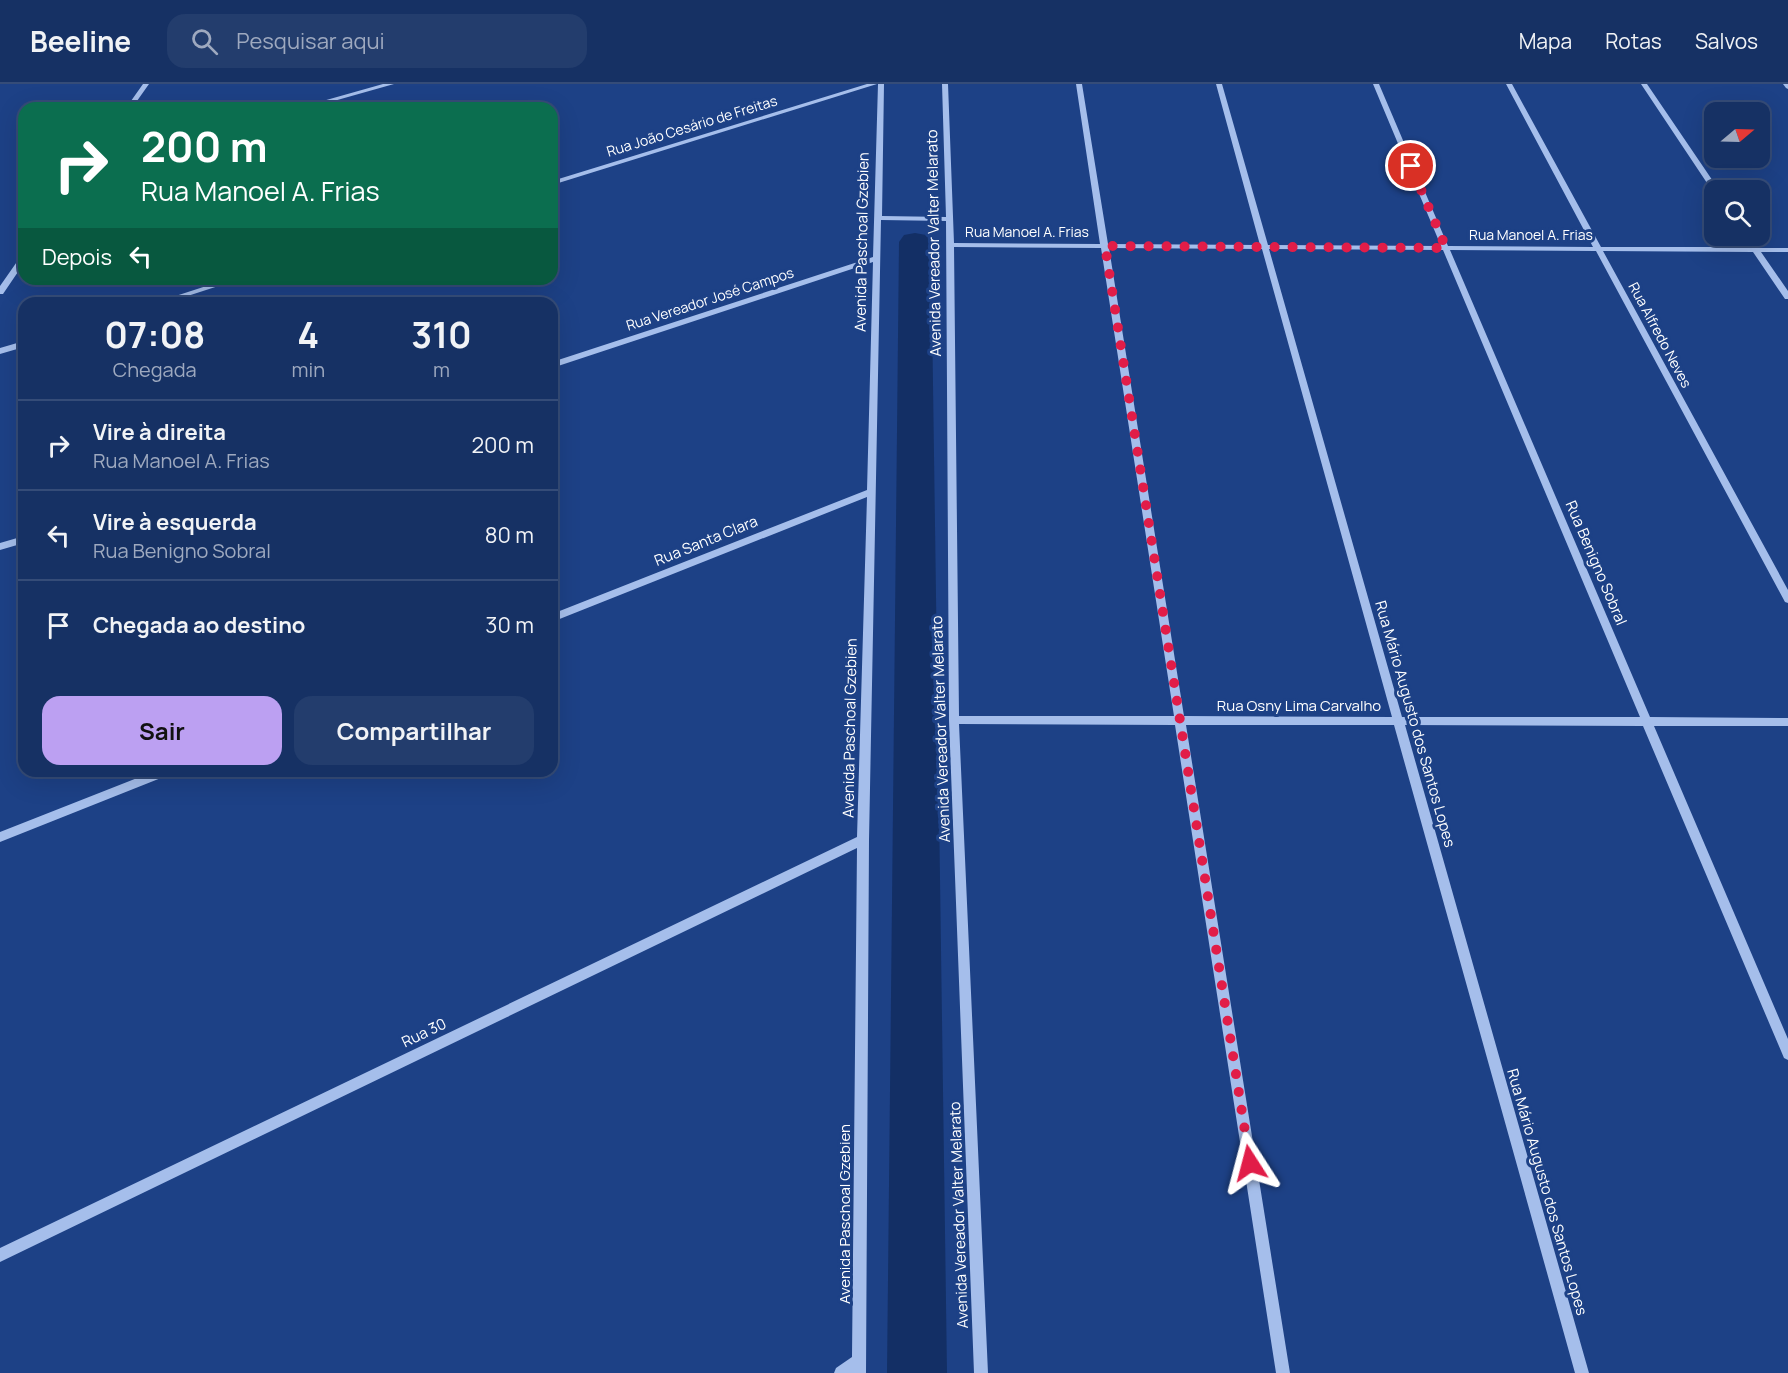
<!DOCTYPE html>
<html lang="pt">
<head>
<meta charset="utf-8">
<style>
	body { margin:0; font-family:Manrope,sans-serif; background:#233d6d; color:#f1f3f6; height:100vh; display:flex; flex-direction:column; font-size:22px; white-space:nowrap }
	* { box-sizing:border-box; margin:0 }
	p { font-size:20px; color:#9ea9bf }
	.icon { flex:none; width:33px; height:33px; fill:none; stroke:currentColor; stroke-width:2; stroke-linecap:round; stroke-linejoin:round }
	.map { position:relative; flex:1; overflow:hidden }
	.sheet { position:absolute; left:18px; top:213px; width:540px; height:480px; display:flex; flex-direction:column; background:#163164; border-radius:18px; box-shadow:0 6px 24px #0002,0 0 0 2px #354c78 }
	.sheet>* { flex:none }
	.hud { position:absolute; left:18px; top:18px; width:540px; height:183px; border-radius:18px; box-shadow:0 6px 24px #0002,0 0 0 2px #354c78; background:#0b6e4f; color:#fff; overflow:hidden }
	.needle { width:39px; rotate:71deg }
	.fabs { position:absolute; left:1704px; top:18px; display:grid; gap:12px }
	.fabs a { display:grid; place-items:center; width:66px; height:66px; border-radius:12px; background:#163164; box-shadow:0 6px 24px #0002,0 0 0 2px #354c78; font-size:30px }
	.pin { position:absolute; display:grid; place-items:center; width:51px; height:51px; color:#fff; margin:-26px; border:3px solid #fff; border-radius:50%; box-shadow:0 2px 6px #0007 }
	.me { position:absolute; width:66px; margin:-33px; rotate:351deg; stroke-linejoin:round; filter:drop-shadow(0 0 4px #0008) }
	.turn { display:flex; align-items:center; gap:21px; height:126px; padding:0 24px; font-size:27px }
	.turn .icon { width:78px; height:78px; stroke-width:2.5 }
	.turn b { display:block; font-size:42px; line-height:51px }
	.then { display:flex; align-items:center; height:57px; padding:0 24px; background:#0003; gap:12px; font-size:22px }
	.eta { display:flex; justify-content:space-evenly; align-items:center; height:102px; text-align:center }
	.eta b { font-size:36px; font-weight:700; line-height:42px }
	.action { display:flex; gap:12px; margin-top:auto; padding:12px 24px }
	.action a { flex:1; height:69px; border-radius:18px; background:#bca0f2; color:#111; font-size:24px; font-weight:700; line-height:69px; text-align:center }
	.action a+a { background:#233d6d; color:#f1f3f6 }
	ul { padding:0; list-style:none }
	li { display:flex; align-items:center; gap:18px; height:90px; padding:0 24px; border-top:2px solid #354c78 }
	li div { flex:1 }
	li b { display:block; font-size:22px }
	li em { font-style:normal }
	header { display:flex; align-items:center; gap:36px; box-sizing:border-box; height:84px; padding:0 30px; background:#163164; border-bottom:2px solid #354c78 }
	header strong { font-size:28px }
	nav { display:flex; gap:33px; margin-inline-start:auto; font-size:21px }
	.search { width:420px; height:54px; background:#233d6d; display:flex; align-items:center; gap:15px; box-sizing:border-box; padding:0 21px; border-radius:18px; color:#9ea9bf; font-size:22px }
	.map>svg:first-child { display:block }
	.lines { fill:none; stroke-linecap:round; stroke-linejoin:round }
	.canal { fill:#132f65; fill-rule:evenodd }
	.minor { fill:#a5beeb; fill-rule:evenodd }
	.route { stroke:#e11d48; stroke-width:10; stroke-dasharray:0 18 }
	.labels { text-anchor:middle; stroke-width:6; stroke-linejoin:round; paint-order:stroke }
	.far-street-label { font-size:14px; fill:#fff; stroke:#1d4186 }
	.street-label { font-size:15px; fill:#fff; stroke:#1d4186 }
</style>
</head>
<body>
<header>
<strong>Beeline</strong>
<div class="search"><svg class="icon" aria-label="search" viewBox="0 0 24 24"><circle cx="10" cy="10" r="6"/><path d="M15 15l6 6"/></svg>Pesquisar aqui</div>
<nav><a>Mapa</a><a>Rotas</a><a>Salvos</a></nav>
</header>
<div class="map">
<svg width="1788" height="1289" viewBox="0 0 1788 1289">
	<rect width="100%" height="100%" fill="#1d4186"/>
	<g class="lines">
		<path class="canal" d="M915 149 926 151 931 158 947 1289H887L899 158 904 151Z"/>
		<path class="minor" d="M143 0H149L132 24H126Z
			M383 0H394L309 24H298Z
			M867 0H877L552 101V97Z
			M878 0H884L882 132 946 133 942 0H948L954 159 1100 160 1076 0H1082L1108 160 1260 161 1216 0H1222L1268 161 1441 162 1373 0H1379L1448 162 1593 163 1506 0H1512L1601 163H1750L1742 152H1749L1758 164H1788V168H1761L1788 207V215H1785L1753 168 1603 167 1788 506V519L1785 518 1596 167 1450 166 1650 633 1788 634V642H1654L1788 955V976L1784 974 1643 642 1405 641 1589 1289H1575L1394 641H1186L1290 1289H1276L1175 641 959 640 988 1289H974L949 636 946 137 881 136 869 756 866 1289H834L836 1284 852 1273 857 764 0 1178V1164L857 753 867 413 552 538V530L867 406 873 178 552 284V278L873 173ZM954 163 1101 164 1174 632H959ZM1109 164 1262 165 1392 633 1184 632ZM1269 165 1443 166 1640 633H1402Z
			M1641 0H1647L1719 106 1713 108Z
			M1783 0H1788V5L1786 4Z
			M21 172H24V179L3 210H0V202Z
			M228 195H240L166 219H154Z
			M24 257V263L0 270V264Z
			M24 452V459L0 466V459Z
			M155 687H172L171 690 0 758V748Z"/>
	</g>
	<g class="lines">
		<path class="route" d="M1250 1079 1105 162 1446 164 1411 82"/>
	</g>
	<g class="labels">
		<g class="far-street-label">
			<text transform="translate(692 42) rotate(-17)" y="5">Rua João Cesário de Freitas</text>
			<text x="1027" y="153">Rua Manoel A. Frias</text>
			<text x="1531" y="156">Rua Manoel A. Frias</text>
			<text transform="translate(710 215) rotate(-18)" y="5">Rua Vereador José Campos</text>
			<text transform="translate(1660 251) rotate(62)" y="5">Rua Alfredo Neves</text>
		</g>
		<g class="street-label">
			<text transform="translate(862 158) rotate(-89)" y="5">Avenida Paschoal Gzebien</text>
			<text transform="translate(934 159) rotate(-91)" y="5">Avenida Vereador Valter Melarato</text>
			<text transform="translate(706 457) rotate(-22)" y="5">Rua Santa Clara</text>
			<text transform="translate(1596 479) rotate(67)" y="5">Rua Benigno Sobral</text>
			<text x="1299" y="627">Rua Osny Lima Carvalho</text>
			<text transform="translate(1415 640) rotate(74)" y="5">Rua Mário Augusto dos Santos Lopes</text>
			<text transform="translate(850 644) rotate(-89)" y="5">Avenida Paschoal Gzebien</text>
			<text transform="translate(941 645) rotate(-92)" y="5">Avenida Vereador Valter Melarato</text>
			<text transform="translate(424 949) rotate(-26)" y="5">Rua 30</text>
			<text transform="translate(1547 1108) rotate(74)" y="5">Rua Mário Augusto dos Santos Lopes</text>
			<text transform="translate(845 1130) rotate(-90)" y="5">Avenida Paschoal Gzebien</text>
			<text transform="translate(959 1131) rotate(-92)" y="5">Avenida Vereador Valter Melarato</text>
		</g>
	</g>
</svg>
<div class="fabs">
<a><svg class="needle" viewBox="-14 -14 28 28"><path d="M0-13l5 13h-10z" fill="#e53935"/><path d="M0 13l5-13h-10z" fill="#9ea9bf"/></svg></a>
<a><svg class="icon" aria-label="search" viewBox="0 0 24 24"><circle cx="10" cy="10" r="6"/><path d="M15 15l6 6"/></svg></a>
</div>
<div class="pin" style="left:1411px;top:82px;background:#d93025"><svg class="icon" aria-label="arrive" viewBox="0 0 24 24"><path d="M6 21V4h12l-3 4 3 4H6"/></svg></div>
<svg class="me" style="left:1250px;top:1079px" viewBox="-20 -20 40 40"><path d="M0-17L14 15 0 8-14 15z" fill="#e11d48" stroke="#fff" stroke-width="4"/></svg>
<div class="hud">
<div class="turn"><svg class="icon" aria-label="right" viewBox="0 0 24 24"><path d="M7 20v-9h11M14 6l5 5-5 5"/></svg><div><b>200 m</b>Rua Manoel A. Frias</div></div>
<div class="then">Depois<svg class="icon" aria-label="left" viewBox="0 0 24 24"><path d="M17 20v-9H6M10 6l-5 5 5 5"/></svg></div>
</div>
<section class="sheet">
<div class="eta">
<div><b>07:08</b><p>Chegada</p></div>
<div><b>4</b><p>min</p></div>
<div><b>310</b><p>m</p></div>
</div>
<ul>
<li><svg class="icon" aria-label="right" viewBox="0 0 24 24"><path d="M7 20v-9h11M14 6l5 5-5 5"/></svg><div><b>Vire à direita</b><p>Rua Manoel A. Frias</p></div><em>200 m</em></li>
<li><svg class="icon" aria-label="left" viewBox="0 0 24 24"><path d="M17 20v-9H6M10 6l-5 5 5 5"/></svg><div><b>Vire à esquerda</b><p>Rua Benigno Sobral</p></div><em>80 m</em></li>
<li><svg class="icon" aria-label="arrive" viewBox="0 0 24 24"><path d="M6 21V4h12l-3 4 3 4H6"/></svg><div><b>Chegada ao destino</b></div><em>30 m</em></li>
</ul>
<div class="action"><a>Sair</a><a>Compartilhar</a></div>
</section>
</div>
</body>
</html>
